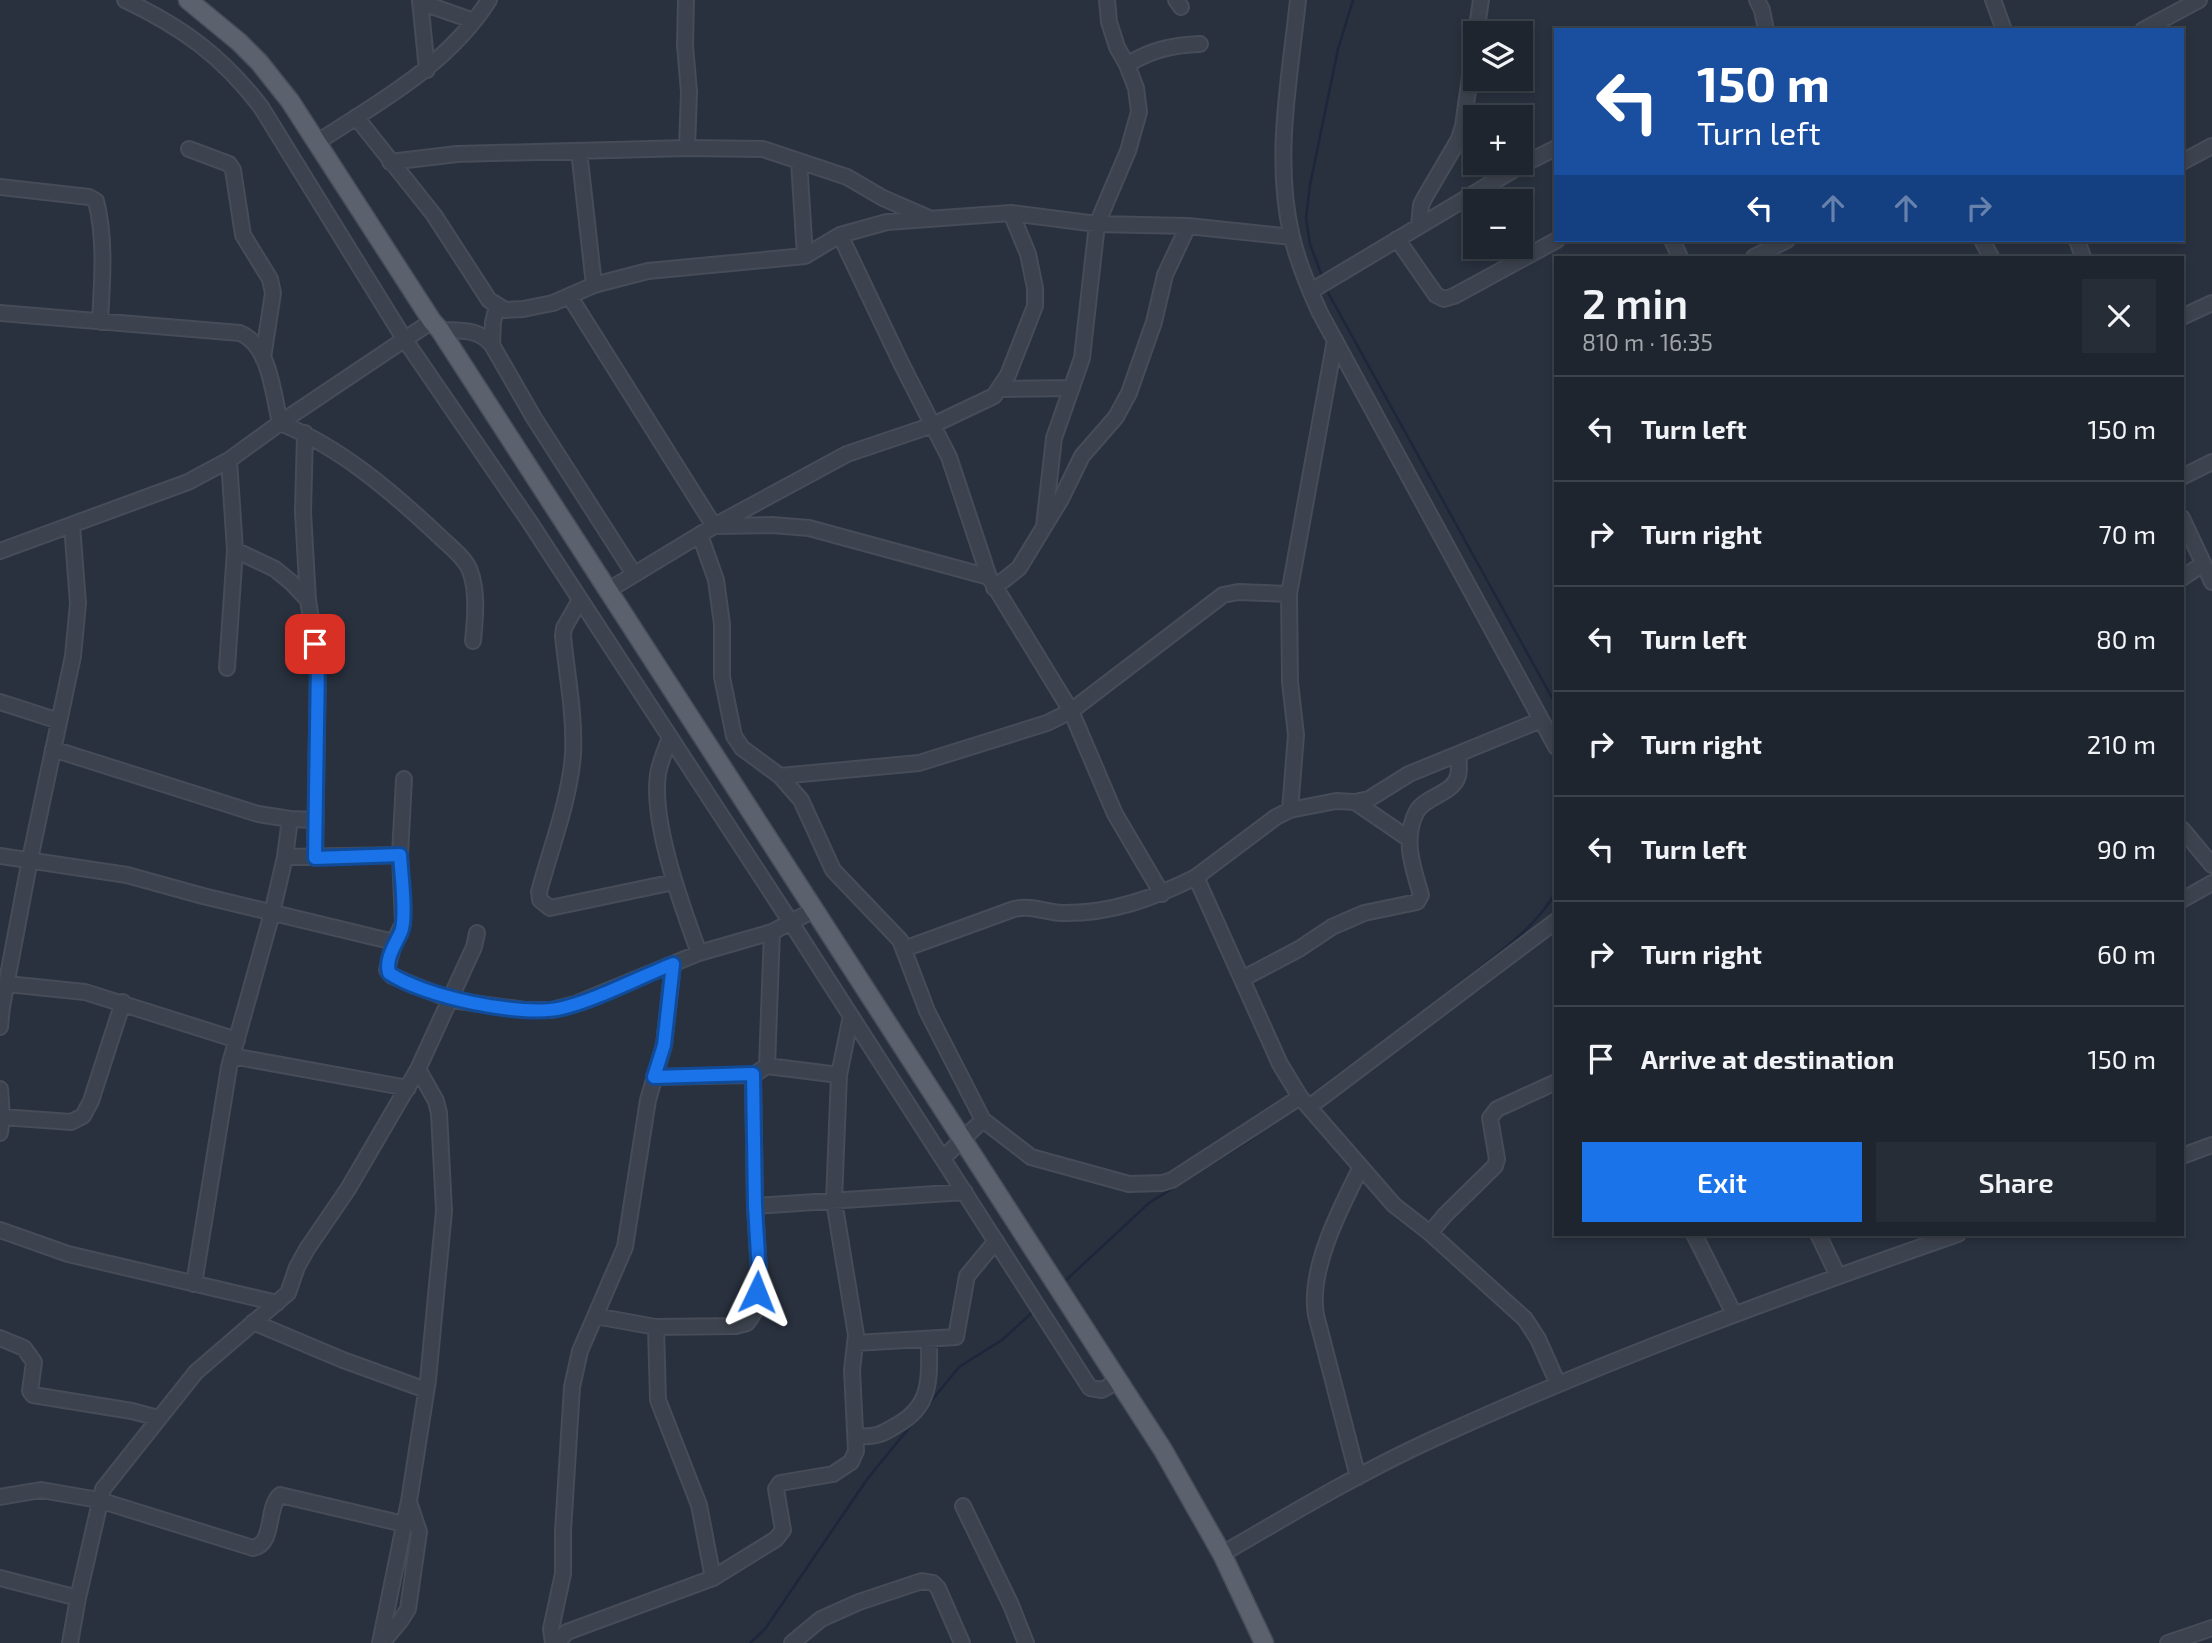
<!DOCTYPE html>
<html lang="en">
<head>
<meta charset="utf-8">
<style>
	body { margin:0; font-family:"Exo 2",sans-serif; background:#272d36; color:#f1f3f6; height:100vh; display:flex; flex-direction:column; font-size:26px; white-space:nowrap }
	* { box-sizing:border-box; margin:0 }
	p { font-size:23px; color:#a1a5aa }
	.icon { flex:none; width:38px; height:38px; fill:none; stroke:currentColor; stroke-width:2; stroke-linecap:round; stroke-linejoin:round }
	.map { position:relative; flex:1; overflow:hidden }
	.sheet { position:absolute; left:1554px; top:256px; width:630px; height:980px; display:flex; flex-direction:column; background:#1f252e; border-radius:0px; box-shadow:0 4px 10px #0003,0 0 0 2px #3c424a }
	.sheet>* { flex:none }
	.guide { position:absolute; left:1554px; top:28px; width:630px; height:214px; border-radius:0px; box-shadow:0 4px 10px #0003,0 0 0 2px #3c424a; background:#1a4fa0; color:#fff; overflow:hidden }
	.tools { position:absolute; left:1463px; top:21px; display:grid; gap:14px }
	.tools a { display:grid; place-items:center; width:70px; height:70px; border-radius:0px; background:#1f252e; box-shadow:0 4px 10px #0003,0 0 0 2px #3c424a; font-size:35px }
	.pin { position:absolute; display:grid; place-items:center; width:60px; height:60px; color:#fff; margin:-30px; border-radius:14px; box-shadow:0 4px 10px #0006 }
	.me { position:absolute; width:77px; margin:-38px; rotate:2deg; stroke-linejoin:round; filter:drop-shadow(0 0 5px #0008) }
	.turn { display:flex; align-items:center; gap:24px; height:147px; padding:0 28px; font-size:32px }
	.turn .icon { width:91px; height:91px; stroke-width:2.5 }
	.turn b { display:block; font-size:49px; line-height:60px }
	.lanes { display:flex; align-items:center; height:66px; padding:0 28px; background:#0003; justify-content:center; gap:35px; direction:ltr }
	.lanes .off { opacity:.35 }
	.round { display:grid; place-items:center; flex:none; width:74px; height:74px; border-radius:0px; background:#272d36 }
	.headline { display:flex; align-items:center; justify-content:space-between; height:119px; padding:0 28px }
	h1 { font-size:42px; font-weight:600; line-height:52px }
	.button { display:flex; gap:14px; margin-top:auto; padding:14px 28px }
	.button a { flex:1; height:80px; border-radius:0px; background:#1a73e8; color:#fff; font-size:28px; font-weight:600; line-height:80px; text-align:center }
	.button a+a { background:#272d36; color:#f1f3f6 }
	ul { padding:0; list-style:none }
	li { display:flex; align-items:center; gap:21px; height:105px; padding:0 28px; border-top:2px solid #3c424a }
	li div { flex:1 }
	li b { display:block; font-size:26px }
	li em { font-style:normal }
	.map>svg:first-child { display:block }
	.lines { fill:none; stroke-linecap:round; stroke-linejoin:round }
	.stream { stroke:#1d273b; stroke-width:2.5 }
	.minor-casing { stroke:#464c58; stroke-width:18 }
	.major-casing { stroke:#464c58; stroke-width:21 }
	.minor { stroke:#3d434e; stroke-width:14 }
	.major { stroke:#5b626e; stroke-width:18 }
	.route-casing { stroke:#114b97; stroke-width:18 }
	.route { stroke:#1a73e8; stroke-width:12 }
</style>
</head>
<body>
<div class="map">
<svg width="2212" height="1643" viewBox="0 0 2212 1643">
	<rect width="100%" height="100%" fill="#29313e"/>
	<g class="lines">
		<path class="stream" d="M1323 279 1310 244 1306 218 1310 185 1338 49 1353 0
			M1326 289 1556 705
			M1310 1096C1363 1056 1416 1018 1468 977 1501 951 1535 928 1556 892
			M1064 1282 1149 1203 1250 1140 1275 1122
			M750 1643 765 1629 868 1478 959 1367 1002 1340 1035 1310"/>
		<defs>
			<path id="minor" d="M125 0C182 27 222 56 261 107L405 340 529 521 790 921 1090 1388 1102 1390 1118 1381
				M420 0 427 70
				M686 0 685 45 689 92 687 148
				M1176 0 1181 7
				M1298 0C1290 77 1273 160 1292 237 1298 263 1309 289 1320 313L1556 747
				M1757 0 1762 10 1766 30
				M1993 0 2004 30
				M420 2 474 21
				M2143 30 2199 0
				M1476 33 1481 0
				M1127 65C1150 50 1173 45 1200 44
				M356 117 434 215 489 300 505 310 523 309 553 303 594 285 648 271 805 256 840 235 887 222 1011 213 1097 224 1188 226 1292 237
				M316 143C379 102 448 65 489 0
				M189 149 229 164 233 170 243 235 270 279 273 293 263 358
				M579 151 594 285
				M799 161 847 177 883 198 929 218
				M390 162 457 154 687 148 763 149 799 161 805 256
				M2182 162 2212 146
				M0 187 89 197 96 201C106 240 102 282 100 322
				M1419 226 1421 205 1425 197 1459 139 1463 126 1475 40
				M840 235 902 365 949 457 989 577 1071 711 1115 814 1162 894
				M1397 239 1436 295 1444 299 1454 296 1557 240
				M1672 240 1680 257
				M1982 240 1991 257
				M2077 240 2083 257
				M1754 257 1787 240
				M1311 291 1520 166 1556 148
				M570 297 714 526 772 525 809 528 989 577
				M0 313 240 333C270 345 273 394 280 423 340 447 391 491 438 535 448 545 465 557 470 571 478 591 475 620 473 641
				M2182 317 2212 303
				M440 330C461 331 478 328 492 345L534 418 634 574
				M1335 340 1289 594 1290 682 1296 735 1290 810 1276 817 1196 877 1280 1064 1300 1097 1394 1205 1430 1233 1525 1319 1538 1339 1558 1384
				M492 345 493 322 497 307
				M1000 389 1072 388
				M305 433 303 512 308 600
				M229 460 235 550 275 569 292 583 308 600 318 663 315 858
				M2182 477 2212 462
				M2182 518 2212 582
				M1044 526 1054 438 1082 358 1097 224 1128 151 1139 112 1136 88 1127 65 1117 47 1109 22 1107 0
				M700 535 716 580 722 624V677L734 736 742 748 780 776 801 800 833 870 900 940 927 1011 983 1120 1031 1157 1129 1184 1162 1183 1172 1180 1300 1097
				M0 551 188 482 229 460 280 423 432 321
				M2182 578 2203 564
				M994 588 1019 568 1061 499 1082 456 1116 417 1129 393 1154 322 1165 275 1188 226
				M607 591 714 526 847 454 933 425 994 396 1008 375 1035 306V288L1028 254 1011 213
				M580 600 564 628 563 636C567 676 575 715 573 755 569 802 551 847 539 892L540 900 550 908 674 882
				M227 668 235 550
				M0 702 59 721
				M670 737C666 749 660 762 658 774 651 823 682 906 699 953
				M53 749 258 814 290 819 316 820
				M780 776 919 763 1047 723 1071 711 1223 595 1238 592 1289 594
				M1355 802 1409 839
				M1290 810 1336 801 1355 802 1369 799 1409 774 1541 720
				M2182 829 2212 865
				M400 855 403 923 394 942 387 970 392 976 451 1000 525 1010H552L575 1004 699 953 772 932 814 910
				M0 856 127 875 203 896 394 942
				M285 857 400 855 404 779
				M2182 900 2212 883
				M904 949 1014 909C1031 905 1045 912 1062 913 1110 914 1154 898 1196 877
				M1242 979 1299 949 1332 927 1364 913 1417 902 1421 895C1413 868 1402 838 1417 811 1426 796 1453 794 1458 776 1460 769 1458 760 1459 754
				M7 984 85 992 237 1040
				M0 1027 2 1007 30 859 73 656 78 603 72 525
				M232 1056 408 1088
				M767 1066 839 1075
				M753 1075 767 1066 772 932
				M0 1089 2 1117 0 1133
				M1309 1107 1556 921
				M2 1117 71 1122 83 1116 91 1101 123 1002
				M2182 1156 2212 1145
				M943 1158 983 1120
				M755 1206 965 1192
				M0 1230 68 1254 277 1303
				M1430 1233 1445 1215 1495 1166 1497 1159 1490 1118 1497 1109 1556 1082
				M1694 1234 1734 1314
				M1818 1234 1838 1276
				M194 1284 229 1067 272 913 285 857 290 819
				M595 1316 656 1327 736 1326 747 1323 755 1311 759 1272 755 1206 753 1075 654 1077
				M253 1322 343 1360 426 1390
				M656 1327 658 1400 699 1505 713 1578
				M0 1338 24 1348 34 1362 30 1391 33 1395 132 1411 158 1418
				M855 1343 956 1337 967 1276 996 1241
				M857 1436C876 1437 881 1435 897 1425 933 1405 929 1377 929 1340
				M1358 1477 1316 1315C1308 1269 1341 1207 1361 1167
				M0 1497 41 1490 99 1500 253 1548C275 1544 266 1507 280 1495L404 1524
				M963 1506 1011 1605 1026 1643
				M1222 1554C1291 1514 1359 1473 1431 1440 1603 1361 1780 1296 1958 1234
				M0 1578 78 1598
				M70 1643 78 1598 103 1489 196 1372 288 1293 297 1267 307 1249 348 1189 418 1069 474 947 477 933
				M380 1643 409 1501 428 1380 444 1211 439 1113 436 1101 418 1069
				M382 1643 401 1620 408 1609 419 1532 409 1502
				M553 1643 551 1629 563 1574V1531L572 1387 580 1351 625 1247 648 1100 664 1045 673 964
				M557 1643 567 1632 713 1578 776 1539 783 1530 776 1489 780 1483 833 1474 851 1462 856 1451 852 1370 856 1335 834 1201 839 1075 851 1016
				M792 1643 821 1619 859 1602 922 1581 933 1583 938 1588 962 1643
				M2168 1643 2212 1628"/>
			<path id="major" d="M188 0 239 42 259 62 290 101 432 321 440 330 1163 1450 1222 1554 1264 1643"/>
		</defs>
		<use href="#minor" class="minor-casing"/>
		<use href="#major" class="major-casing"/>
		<use href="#minor" class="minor"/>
		<use href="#major" class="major"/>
	</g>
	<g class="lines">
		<defs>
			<path id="route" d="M315 644 318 663 315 858 400 855C401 873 407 917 401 932 395 945 385 959 389 973 422 996 522 1018 562 1008 596 1000 640 977 673 964L664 1045 654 1077 753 1074 755 1206 759 1272 757 1292"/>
		</defs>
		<use href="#route" class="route-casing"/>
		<use href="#route" class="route"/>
	</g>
</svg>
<div class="tools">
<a><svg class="icon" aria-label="layers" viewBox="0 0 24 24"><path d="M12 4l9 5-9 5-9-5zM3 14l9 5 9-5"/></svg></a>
<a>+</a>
<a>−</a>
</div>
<div class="pin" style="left:315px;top:644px;background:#d93025"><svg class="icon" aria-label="arrive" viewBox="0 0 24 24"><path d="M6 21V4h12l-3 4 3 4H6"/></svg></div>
<svg class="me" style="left:757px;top:1292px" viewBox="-20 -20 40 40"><path d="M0-17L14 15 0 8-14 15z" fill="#1a73e8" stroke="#fff" stroke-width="4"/></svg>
<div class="guide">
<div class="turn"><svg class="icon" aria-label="left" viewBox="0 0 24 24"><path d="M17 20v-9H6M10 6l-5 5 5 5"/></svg><div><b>150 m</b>Turn left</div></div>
<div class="lanes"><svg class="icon" aria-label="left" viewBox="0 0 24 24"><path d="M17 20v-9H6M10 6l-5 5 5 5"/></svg><svg class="icon off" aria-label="ahead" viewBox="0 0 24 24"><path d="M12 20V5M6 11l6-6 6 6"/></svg><svg class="icon off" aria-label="ahead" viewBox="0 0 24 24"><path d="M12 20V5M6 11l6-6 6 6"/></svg><svg class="icon off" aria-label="right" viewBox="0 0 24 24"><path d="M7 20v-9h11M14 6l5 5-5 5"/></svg></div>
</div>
<section class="sheet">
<div class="headline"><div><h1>2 min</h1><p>810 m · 16:35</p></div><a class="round"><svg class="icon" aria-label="close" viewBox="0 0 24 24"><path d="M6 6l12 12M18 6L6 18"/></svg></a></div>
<ul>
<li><svg class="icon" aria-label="left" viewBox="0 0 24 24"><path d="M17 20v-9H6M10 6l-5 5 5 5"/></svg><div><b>Turn left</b></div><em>150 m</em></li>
<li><svg class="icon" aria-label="right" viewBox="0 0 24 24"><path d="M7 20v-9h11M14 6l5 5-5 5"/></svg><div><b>Turn right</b></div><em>70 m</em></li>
<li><svg class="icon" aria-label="left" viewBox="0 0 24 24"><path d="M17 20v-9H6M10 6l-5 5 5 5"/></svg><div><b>Turn left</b></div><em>80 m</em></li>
<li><svg class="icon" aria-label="right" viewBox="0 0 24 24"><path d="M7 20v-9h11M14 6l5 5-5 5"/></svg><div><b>Turn right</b></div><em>210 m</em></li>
<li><svg class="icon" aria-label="left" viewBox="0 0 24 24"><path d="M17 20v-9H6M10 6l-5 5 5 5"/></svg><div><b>Turn left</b></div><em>90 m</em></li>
<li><svg class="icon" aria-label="right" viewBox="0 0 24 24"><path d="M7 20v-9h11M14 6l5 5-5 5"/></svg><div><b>Turn right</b></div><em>60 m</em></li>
<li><svg class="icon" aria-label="arrive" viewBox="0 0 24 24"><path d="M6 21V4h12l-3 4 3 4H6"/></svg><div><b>Arrive at destination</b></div><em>150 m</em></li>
</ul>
<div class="button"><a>Exit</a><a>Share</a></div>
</section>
</div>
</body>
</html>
